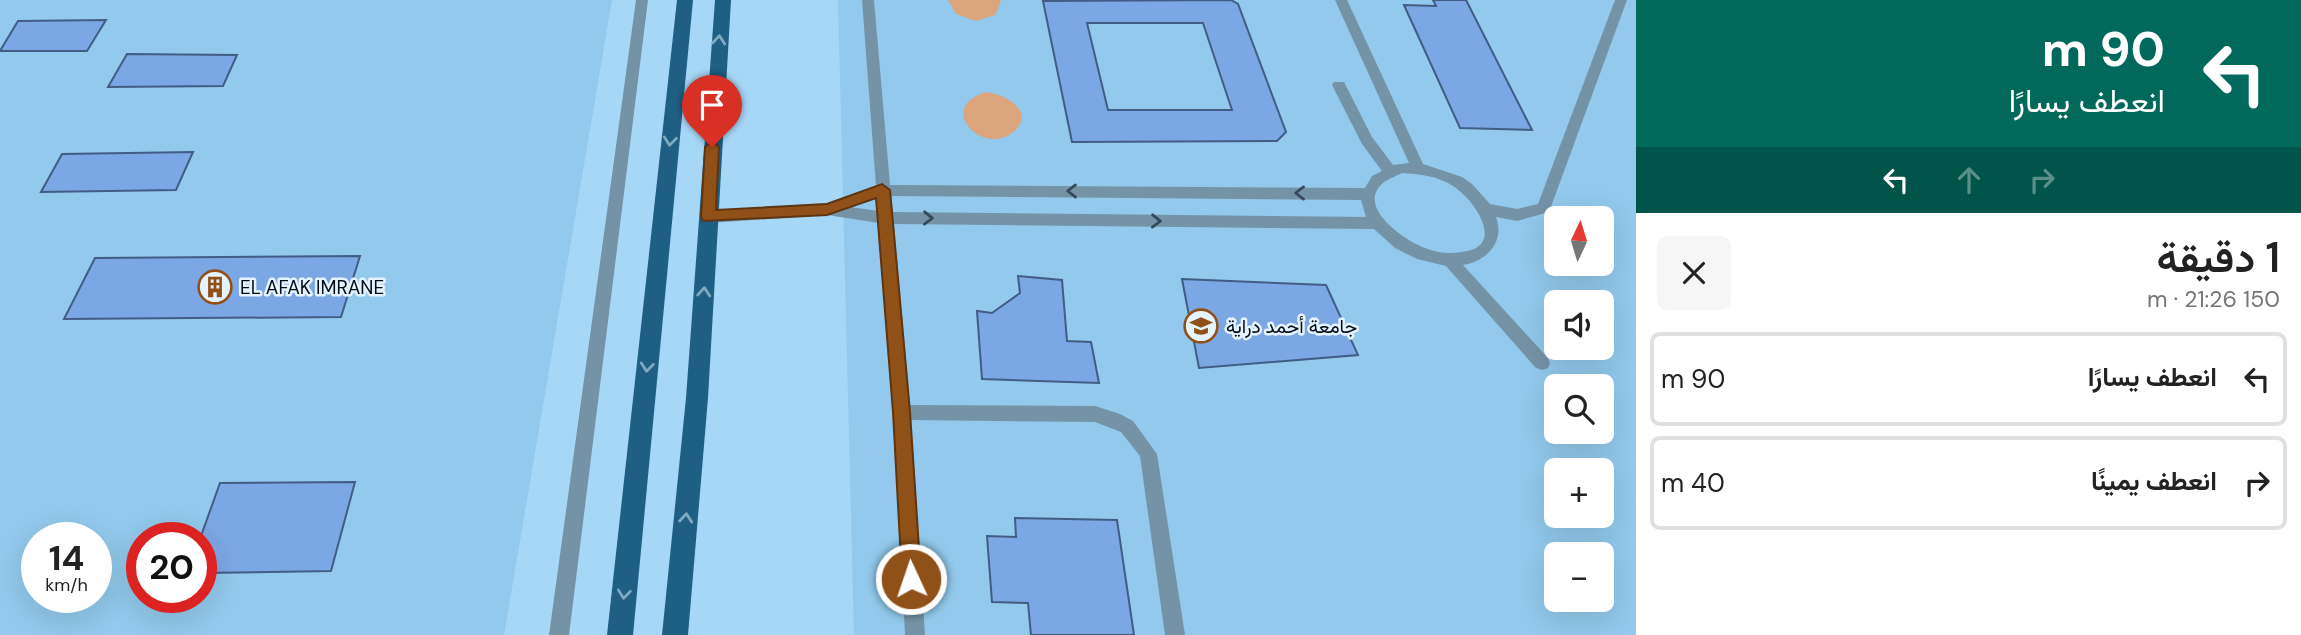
<!DOCTYPE html>
<html lang="ar">
<head>
<meta charset="utf-8">
<style>
	body { margin:0; font-family:"DM Sans",Vazirmatn,sans-serif; background:#f6f6f6; color:#222; direction:rtl; height:100vh; display:flex; flex-direction:column; font-size:26px; white-space:nowrap }
	* { box-sizing:border-box; margin:0 }
	p { font-size:23px; color:#767676 }
	.icon { flex:none; width:38px; height:38px; fill:none; stroke:currentColor; stroke-width:2; stroke-linecap:round; stroke-linejoin:round }
	.map { position:relative; flex:1; overflow:hidden; direction:ltr }
	.panel { display:flex; flex-direction:column; background:#fff; width:665px }
	.panel>* { flex:none }
	.top-card { background:#00695c; color:#fff; overflow:hidden }
	.needle { width:46px; rotate:4deg }
	.controls { position:absolute; left:1544px; top:206px; display:grid; gap:14px }
	.controls a { display:grid; place-items:center; width:70px; height:70px; border-radius:10px; background:#fff; box-shadow:0 7px 28px #0002; font-size:35px }
	.speed { position:absolute; left:21px; top:522px; display:flex; gap:14px; font-size:35px; font-weight:700; text-align:center }
	.speed>* { display:grid; place-content:center; width:91px; height:91px; border-radius:50%; background:#fff; box-shadow:0 7px 28px #0002; line-height:1 }
	.speed small { font-size:18px; font-weight:400 }
	.speed .limit { border:10px solid #d22; background:#fff; color:#111 }
	.pin { position:absolute; display:grid; place-items:center; width:60px; height:60px; color:#fff; margin:-72px -30px; border-radius:50% 50% 50% 0; rotate:-45deg; box-shadow:0 0 7px #0007 }
	.pin .icon { rotate:45deg }
	.me { position:absolute; width:77px; margin:-38px; rotate:357deg; stroke-linejoin:round; filter:drop-shadow(0 0 5px #0008) }
	.turn { display:flex; align-items:center; gap:24px; height:147px; padding:0 21px; font-size:32px }
	.turn .icon { width:91px; height:91px; stroke-width:2.5 }
	.turn b { display:block; font-size:49px; line-height:60px }
	.lanes { display:flex; align-items:center; height:66px; padding:0 21px; background:#0003; justify-content:center; gap:35px; direction:ltr }
	.lanes .off { opacity:.35 }
	.round { display:grid; place-items:center; flex:none; width:74px; height:74px; border-radius:10px; background:#f6f6f6 }
	.headline { display:flex; align-items:center; justify-content:space-between; height:119px; padding:0 21px }
	h1 { font-size:42px; font-weight:600; line-height:52px }
	ul { padding:0; list-style:none }
	li { display:flex; align-items:center; gap:21px; height:94px; margin:0 14px 10px; padding:0 7px; border:4px solid #e0e0e0; border-radius:10px }
	li div { flex:1 }
	li b { display:block; font-size:26px }
	li em { font-style:normal }
	main { display:flex; flex:1; min-height:0 }
	.map>svg:first-child { display:block }
	.built { fill:#92c9ec; fill-rule:evenodd }
	.green { fill:#dba57e }
	.building { fill:#7ca7e5; stroke:#435d82; stroke-width:2; fill-rule:evenodd }
	.lines { fill:none; stroke-linecap:round; stroke-linejoin:round }
	.lane { fill:#7593a7; fill-rule:evenodd }
	.primary { fill:#1e5f83; fill-rule:evenodd }
	.oneway { stroke:#81a9c0 }
	.oneway2 { stroke:#354958 }
	.route { fill:#905118; stroke:#5e3510; stroke-width:2 }
	.labels { text-anchor:middle; stroke-width:5; stroke-linejoin:round; paint-order:stroke }
	.poi-label { font-size:19px; fill:#000d18; stroke:#e4f3fd; text-anchor:start }
</style>
</head>
<body>
<main>
<section class="panel">
<div class="top-card">
<div class="turn"><svg class="icon" aria-label="left" viewBox="0 0 24 24"><path d="M17 20v-9H6M10 6l-5 5 5 5"/></svg><div><b>90 m</b>انعطف يسارًا</div></div>
<div class="lanes"><svg class="icon" aria-label="left" viewBox="0 0 24 24"><path d="M17 20v-9H6M10 6l-5 5 5 5"/></svg><svg class="icon off" aria-label="ahead" viewBox="0 0 24 24"><path d="M12 20V5M6 11l6-6 6 6"/></svg><svg class="icon off" aria-label="right" viewBox="0 0 24 24"><path d="M7 20v-9h11M14 6l5 5-5 5"/></svg></div>
</div>
<div class="headline"><div><h1>1 دقيقة</h1><p>150 m · 21:26</p></div><a class="round"><svg class="icon" aria-label="close" viewBox="0 0 24 24"><path d="M6 6l12 12M18 6L6 18"/></svg></a></div>
<ul>
<li><svg class="icon" aria-label="left" viewBox="0 0 24 24"><path d="M17 20v-9H6M10 6l-5 5 5 5"/></svg><div><b>انعطف يسارًا</b></div><em>90 m</em></li>
<li><svg class="icon" aria-label="right" viewBox="0 0 24 24"><path d="M7 20v-9h11M14 6l5 5-5 5"/></svg><div><b>انعطف يمينًا</b></div><em>40 m</em></li>
</ul>
</section>
<div class="map">
<svg width="1636" height="635" viewBox="0 0 1636 635">
	<rect width="100%" height="100%" fill="#a6d7f7"/>
	<path class="built" d="M0 0H612L504 635H0ZM37 537H96V597H37ZM142 537H201V597H142Z
		M838 0H1636V635H854ZM1556 219H1601V264H1556ZM1556 303H1601V348H1556ZM1556 387H1601V432H1556ZM1556 471H1601V516H1556ZM1556 555H1601V600H1556Z"/>
	<path class="green" d="M948 0H1000L1001 1 995 15 976 21 956 14Z
		M986 92C1006 94 1038 113 1012 133 982 156 935 107 986 92Z"/>
	<path class="building" d="M1231 0 1238 4 1286 132 1277 141 1072 142 1043 1ZM1087 23H1203L1232 110H1108Z
		M1433 0H1466L1532 130 1460 128 1404 5 1436 6Z
		M106 20 87 51H0L18 21Z
		M127 54 237 55 223 86 108 87Z
		M193 152 176 190 41 192 62 154Z
		M360 256 341 317 64 319 95 258Z
		M1018 276 1062 280 1067 341 1091 342 1099 383 982 379 977 311 992 313 1020 293Z
		M1182 279 1326 285 1358 355 1199 368Z
		M355 482 331 571 201 573V536L220 483Z
		M1015 518 1117 520 1134 635H1031L1028 603 992 602 987 536 1016 537Z"/>
	<g class="lines">
		<path class="lane" d="M636 0H648L569 635H549Z
			M862 0H874L890 185 1365 188 1372 176 1382 171 1362 144 1332 85 1334 82H1344L1372 137 1393 165 1409 163 1335 0H1347L1423 164 1462 177 1472 184 1490 204 1517 209 1538 204 1615 0H1627L1549 212 1517 221 1496 217C1505 241 1488 261 1463 265L1548 358 1550 363 1548 368 1542 370 1536 368 1446 266 1417 259 1395 248 1374 229 894 224 910 405 1095 406 1120 414 1133 421 1157 454 1185 635H1165L1140 456 1121 432 1095 422 911 420 925 635H905L894 412 879 223 827 215 709 223 702 217 709 211 827 203 876 186ZM1402 173C1420 174 1438 176 1453 186 1475 200 1507 247 1462 252 1449 254 1437 253 1425 248 1405 241 1355 207 1383 183 1388 179 1396 176 1402 173ZM891 196 1361 200 1366 217 893 212ZM877 197 878 211 850 207Z"/>
		<path class="primary" d="M677 0H693L633 635H607Z
			M715 0H731L708 398 688 635H662L686 398Z"/>
	</g>
	<defs><path id="oneway-chevron" d="M-2-3.5L2.5 0L-2 3.5" fill="none" stroke-width="1.6" stroke-linecap="round" stroke-linejoin="round" transform="scale(1.75)"/></defs>
	<g class="oneway">
		<use href="#oneway-chevron" transform="translate(719 40) rotate(-85)"/>
		<use href="#oneway-chevron" transform="translate(670 141) rotate(96)"/>
		<use href="#oneway-chevron" transform="translate(704 292) rotate(-86)"/>
		<use href="#oneway-chevron" transform="translate(647 367) rotate(96)"/>
		<use href="#oneway-chevron" transform="translate(686 518) rotate(-85)"/>
		<use href="#oneway-chevron" transform="translate(624 594) rotate(96)"/>
	</g>
	<g class="oneway2">
		<use href="#oneway-chevron" transform="translate(1072 191) rotate(-180)"/>
		<use href="#oneway-chevron" transform="translate(1300 193) rotate(-180)"/>
		<use href="#oneway-chevron" transform="translate(928 218) rotate(1)"/>
		<use href="#oneway-chevron" transform="translate(1156 221) rotate(1)"/>
	</g>
	<path class="route" d="M712 141 719 147 716 210 827 204 882 184 890 190 910 412 921 579 918 586 911 588 905 586 902 579 893 412 876 198 827 215 703 221 701 216 705 147Z"/>
	<defs>
		<symbol id="building-ring" viewBox="-11 -11 22 22"><circle r="9.5" fill="#e4f3fd" stroke="#905118" stroke-width="1.5"/><path d="M-4-6H4V6H1V3H-1V6H-4ZM-2.5-4.3h1.7v1.8h-1.7ZM.8-4.3h1.7v1.8H.8ZM-2.5-1h1.7V.8h-1.7ZM.8-1h1.7V.8H.8Z" fill="#905118"/></symbol>
		<symbol id="university-ring" viewBox="-11 -11 22 22"><circle r="9.5" fill="#e4f3fd" stroke="#905118" stroke-width="1.5"/><path d="M0-5L7-2L0 1L-7-2ZM-4 1L0 2.5L4 1V4Q0 6-4 4Z" fill="#905118"/></symbol>
	</defs>
	<g fill-rule="evenodd">
		<use href="#building-ring" x="196" y="268" width="38" height="38"/>
		<use href="#university-ring" x="1182" y="307" width="38" height="38"/>
	</g>
	<g class="labels">
		<g class="poi-label">
			<text x="240" y="294">EL AFAK IMRANE</text>
			<text x="1226" y="333">جامعة أحمد دراية</text>
		</g>
	</g>
</svg>
<div class="controls">
<a><svg class="needle" viewBox="-14 -14 28 28"><path d="M0-13l5 13h-10z" fill="#e53935"/><path d="M0 13l5-13h-10z" fill="#767676"/></svg></a>
<a><svg class="icon" aria-label="sound" viewBox="0 0 24 24"><path d="M4 9h4l5-4v14l-5-4H4zM17 9q2 3 0 6"/></svg></a>
<a><svg class="icon" aria-label="search" viewBox="0 0 24 24"><circle cx="10" cy="10" r="6"/><path d="M15 15l6 6"/></svg></a>
<a>+</a>
<a>−</a>
</div>
<div class="speed"><div>14<small>km/h</small></div><div class="limit">20</div></div>
<div class="pin" style="left:712px;top:147px;background:#d93025"><svg class="icon" aria-label="arrive" viewBox="0 0 24 24"><path d="M6 21V4h12l-3 4 3 4H6"/></svg></div>
<svg class="me" style="left:911px;top:579px" viewBox="-20 -20 40 40"><circle r="17" fill="#905118" stroke="#fff" stroke-width="3"/><path d="M0-11L8 9 0 5-8 9z" fill="#fff"/></svg>
</div>
</main>
</body>
</html>
